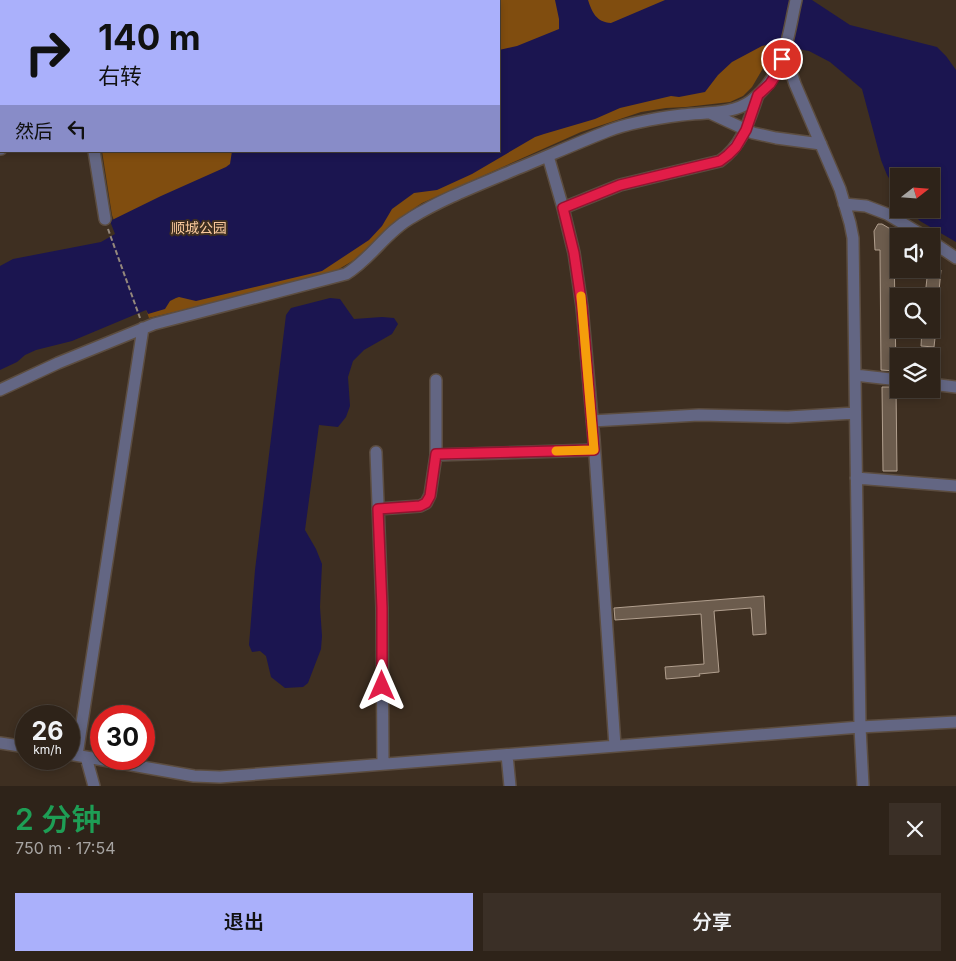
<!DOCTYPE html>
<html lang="zh">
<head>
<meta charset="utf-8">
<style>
	body { margin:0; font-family:Inter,"Noto Sans SC",sans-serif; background:#3a2f26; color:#f1f3f6; height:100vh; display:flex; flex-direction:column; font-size:19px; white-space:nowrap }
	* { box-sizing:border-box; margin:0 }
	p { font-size:16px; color:#a7a4a2 }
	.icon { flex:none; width:28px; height:28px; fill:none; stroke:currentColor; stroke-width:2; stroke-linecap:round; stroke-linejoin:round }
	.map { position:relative; height:786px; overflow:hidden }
	.side { display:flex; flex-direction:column; background:#2e2319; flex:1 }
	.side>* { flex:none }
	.banner { position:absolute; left:0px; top:0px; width:500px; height:152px; box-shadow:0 2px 8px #0003,0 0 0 1px #494038; background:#aab0fb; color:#111; overflow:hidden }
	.needle { width:32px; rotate:73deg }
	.tools { position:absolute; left:890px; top:168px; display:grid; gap:10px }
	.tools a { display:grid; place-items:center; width:50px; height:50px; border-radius:0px; background:#2e2319; box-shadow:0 2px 8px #0003,0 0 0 1px #494038; font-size:25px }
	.speed { position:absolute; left:15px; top:705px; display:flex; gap:10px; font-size:25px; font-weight:700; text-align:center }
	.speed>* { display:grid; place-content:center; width:65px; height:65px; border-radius:50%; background:#2e2319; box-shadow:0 2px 8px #0003,0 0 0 1px #494038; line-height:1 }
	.speed small { font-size:12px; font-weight:400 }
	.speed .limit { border:8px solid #d22; background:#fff; color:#111 }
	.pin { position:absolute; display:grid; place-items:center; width:42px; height:42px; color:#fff; margin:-21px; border:2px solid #fff; border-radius:50%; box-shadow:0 1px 5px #0007 }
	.me { position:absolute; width:55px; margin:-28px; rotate:0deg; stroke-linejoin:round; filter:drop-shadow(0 0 4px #0008) }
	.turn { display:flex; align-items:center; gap:18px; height:105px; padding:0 15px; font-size:22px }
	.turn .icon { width:65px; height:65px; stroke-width:2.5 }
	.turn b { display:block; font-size:35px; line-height:42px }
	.then { display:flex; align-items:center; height:48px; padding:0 15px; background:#0003; gap:10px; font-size:19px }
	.round { display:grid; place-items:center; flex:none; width:52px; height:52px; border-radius:0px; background:#3a2f26 }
	.headline { display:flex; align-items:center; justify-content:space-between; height:85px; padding:0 15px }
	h1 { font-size:30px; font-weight:600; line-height:38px; color:#1e9e55 }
	.cta { display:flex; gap:10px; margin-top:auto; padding:10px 15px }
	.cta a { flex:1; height:58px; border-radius:0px; background:#aab0fb; color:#111; font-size:20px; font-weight:600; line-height:58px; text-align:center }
	.cta a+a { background:#3a2f26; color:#f1f3f6 }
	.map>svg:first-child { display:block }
	.green { fill:#804d0f }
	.water { fill:#1b1550 }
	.building { fill:#6c5c4d; stroke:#b19f8e }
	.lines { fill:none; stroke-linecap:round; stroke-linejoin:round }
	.minor-casing { stroke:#5c4d40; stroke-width:14 }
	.path { stroke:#94887c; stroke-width:2; stroke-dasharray:5 2.5; stroke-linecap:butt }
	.minor { stroke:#636683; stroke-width:11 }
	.route-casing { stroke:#92132f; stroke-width:12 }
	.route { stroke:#e11d48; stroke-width:9 }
	.slow { stroke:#f59e0b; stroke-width:9 }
	.labels { text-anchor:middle; stroke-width:4; stroke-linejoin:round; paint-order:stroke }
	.park-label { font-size:14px; fill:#f8c89c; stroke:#3e2f21 }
</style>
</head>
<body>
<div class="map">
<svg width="956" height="786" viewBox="0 0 956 786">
	<rect width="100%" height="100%" fill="#3e2f21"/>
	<path class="green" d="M108 0H781L772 53 752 87 743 96 730 102 686 107 666 108 641 112 581 132 422 203 401 217 354 260 329 275 149 318 112 215 102 151H499V1H101Z"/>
	<path class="water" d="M555 0H588C592 12 596 22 611 23L665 0H812L850 25 937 47 946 56 956 70V242L920 221 908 209H931V176H899V194L887 175 881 160 862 89 830 62 809 51 771 44 762 46 732 62 718 75 705 92 679 97 671 96 620 108 595 119 544 134 535 137 472 174 437 190 414 193 392 209 382 226 369 240 322 271 196 301 179 297 176 298 170 301 165 309 148 314 146 310 72 341 36 350 25 355 17 362 0 370V266L13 259 101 242 115 234 110 221 161 196 226 167 230 164 232 151H499V50L517 46 559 29V19Z
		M330 298 340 299 354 319 382 317 394 318 398 324 392 334 364 350 353 361 348 377 350 406 346 417 338 427 319 425 305 530 316 549 322 564 320 607 322 636 321 649 308 683 303 687 285 688 271 677 266 656 260 651 252 652 249 645 255 570 286 315 291 308Z"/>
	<path class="building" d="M878 224H882L899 234V249H894L896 371 881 370 880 250H875L874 231Z
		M928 269 941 270 936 323H931V296H925Z
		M922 329H936L934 347 921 346Z
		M882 387H896L897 471H883Z
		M764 596 766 634 753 635 751 608 714 611 719 672 699 674 700 676 666 679 665 667 704 664 701 614 615 620 614 608Z"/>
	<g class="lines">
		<defs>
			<path id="minor" d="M70 0V1
				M786 49 790 69 795 84 840 189 850 223 853 238 860 727 863 786
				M710 113 753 133 776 138 821 144
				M0 149H1
				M94 151 105 219
				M548 156 563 208 574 253 582 307 594 440 615 746
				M844 204 866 206 887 214 924 236
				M563 208 620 185 720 161C743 145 749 120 758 95
				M931 241 956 258
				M855 375 899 380
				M436 380V455L594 450
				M931 384 956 387
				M0 390 58 363 154 324 346 274C371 259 386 232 411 218 444 198 479 185 514 170 546 157 577 143 608 131 631 122 658 118 682 115 705 112 732 115 751 101 786 74 787 39 796 0
				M592 421 699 415 788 417 855 413
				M376 452 382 608 383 764
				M856 478 956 486
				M378 509 420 506 426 503 430 495 436 455
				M0 743 26 747
				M69 754 194 776 220 777 860 727 956 722
				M77 755 143 328
				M507 755 510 786
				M86 757 94 786"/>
		</defs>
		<use href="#minor" class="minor-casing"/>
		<path class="path" d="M108 229 140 318"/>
		<use href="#minor" class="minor"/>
	</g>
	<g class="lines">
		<defs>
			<path id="route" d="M382 686V608L378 509 420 506 426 503 430 496 436 454 594 450 582 307 574 253 563 208 620 185 720 161 728 155 736 147 746 130 758 95 770 84 779 70 782 59"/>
		</defs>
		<use href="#route" class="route-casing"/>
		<use href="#route" class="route"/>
		<path class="slow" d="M556 451 594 450 581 296"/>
	</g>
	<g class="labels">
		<g class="park-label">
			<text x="199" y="233">顺城公园</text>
		</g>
	</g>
</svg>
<div class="tools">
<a><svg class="needle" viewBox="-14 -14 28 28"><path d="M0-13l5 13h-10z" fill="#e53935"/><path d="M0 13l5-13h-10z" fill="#a7a4a2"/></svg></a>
<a><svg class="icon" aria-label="sound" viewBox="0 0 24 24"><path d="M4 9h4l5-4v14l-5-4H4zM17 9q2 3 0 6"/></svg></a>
<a><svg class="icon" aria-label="search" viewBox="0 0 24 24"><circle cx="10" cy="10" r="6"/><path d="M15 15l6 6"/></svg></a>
<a><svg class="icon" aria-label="layers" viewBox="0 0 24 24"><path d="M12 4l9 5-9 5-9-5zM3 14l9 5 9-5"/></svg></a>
</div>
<div class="speed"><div>26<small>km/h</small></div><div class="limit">30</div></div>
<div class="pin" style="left:782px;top:59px;background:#d93025"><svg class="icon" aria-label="arrive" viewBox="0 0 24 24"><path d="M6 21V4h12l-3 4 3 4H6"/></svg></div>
<svg class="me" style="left:382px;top:686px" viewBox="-20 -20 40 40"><path d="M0-17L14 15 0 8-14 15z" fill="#e11d48" stroke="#fff" stroke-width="4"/></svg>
<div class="banner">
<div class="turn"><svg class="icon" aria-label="right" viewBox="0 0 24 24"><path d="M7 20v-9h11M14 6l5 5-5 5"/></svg><div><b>140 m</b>右转</div></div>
<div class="then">然后<svg class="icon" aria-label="left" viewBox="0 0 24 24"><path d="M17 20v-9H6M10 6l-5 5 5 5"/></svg></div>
</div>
</div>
<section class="side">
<div class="headline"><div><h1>2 分钟</h1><p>750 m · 17:54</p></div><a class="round"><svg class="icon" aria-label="close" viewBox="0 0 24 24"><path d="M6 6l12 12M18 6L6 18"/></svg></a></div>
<div class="cta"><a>退出</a><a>分享</a></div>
</section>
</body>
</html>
